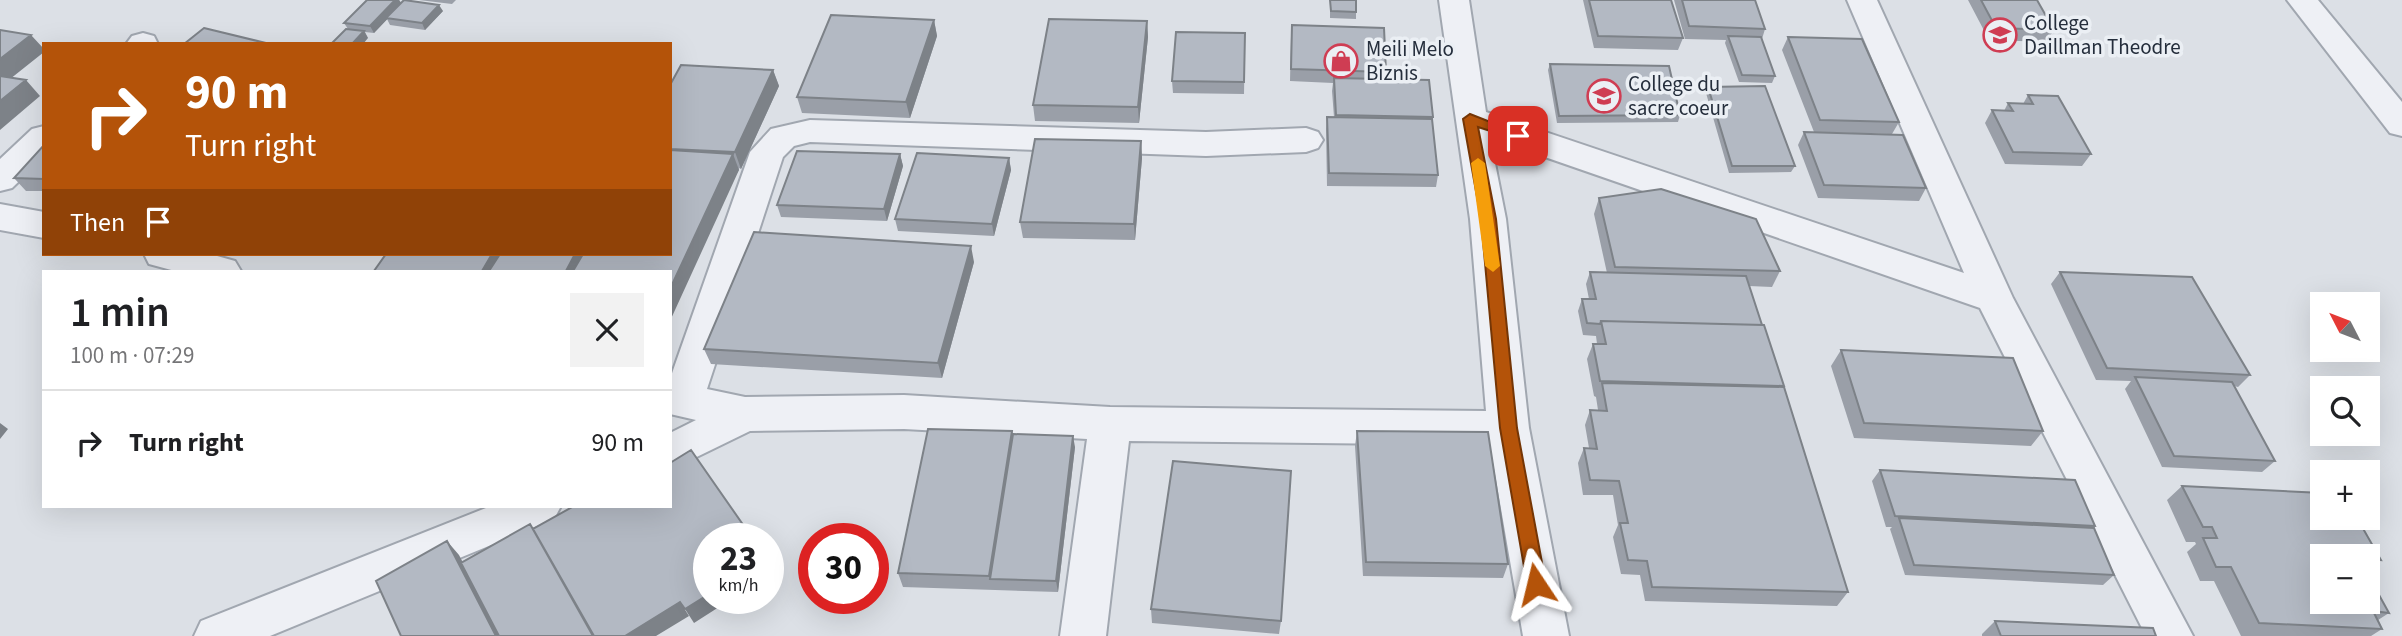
<!DOCTYPE html>
<html lang="en">
<head>
<meta charset="utf-8">
<style>
	body { margin:0; font-family:"Source Sans 3",sans-serif; background:#f2f2f2; color:#202124; height:100vh; display:flex; flex-direction:column; font-size:26px; white-space:nowrap }
	* { box-sizing:border-box; margin:0 }
	p { font-size:23px; color:#757577 }
	.icon { flex:none; width:38px; height:38px; fill:none; stroke:currentColor; stroke-width:2; stroke-linecap:round; stroke-linejoin:round }
	.map { position:relative; flex:1; overflow:hidden }
	.sheet { position:absolute; left:42px; top:270px; width:630px; height:238px; display:flex; flex-direction:column; background:#fff; border-radius:0px; box-shadow:0 7px 28px #0002 }
	.sheet>* { flex:none }
	.top-card { position:absolute; left:42px; top:42px; width:630px; height:214px; border-radius:0px; box-shadow:0 7px 28px #0002; background:#b45309; color:#fff; overflow:hidden }
	.needle { width:46px; rotate:312deg }
	.controls { position:absolute; left:2310px; top:292px; display:grid; gap:14px }
	.controls a { display:grid; place-items:center; width:70px; height:70px; border-radius:0px; background:#fff; box-shadow:0 7px 28px #0002; font-size:35px }
	.speed { position:absolute; left:693px; top:523px; display:flex; gap:14px; font-size:35px; font-weight:700; text-align:center }
	.speed>* { display:grid; place-content:center; width:91px; height:91px; border-radius:50%; background:#fff; box-shadow:0 7px 28px #0002; line-height:1 }
	.speed small { font-size:18px; font-weight:400 }
	.speed .limit { border:10px solid #d22; background:#fff; color:#111 }
	.pin { position:absolute; display:grid; place-items:center; width:60px; height:60px; color:#fff; margin:-30px; border-radius:14px; box-shadow:0 4px 10px #0006 }
	.me { position:absolute; width:77px; margin:-38px; rotate:350deg; stroke-linejoin:round; filter:drop-shadow(0 0 5px #0008) }
	.turn { display:flex; align-items:center; gap:24px; height:147px; padding:0 28px; font-size:32px }
	.turn .icon { width:91px; height:91px; stroke-width:2.5 }
	.turn b { display:block; font-size:49px; line-height:60px }
	.then { display:flex; align-items:center; height:66px; padding:0 28px; background:#0003; gap:14px; font-size:26px }
	.round { display:grid; place-items:center; flex:none; width:74px; height:74px; border-radius:0px; background:#f2f2f2 }
	.headline { display:flex; align-items:center; justify-content:space-between; height:119px; padding:0 28px }
	h1 { font-size:42px; font-weight:600; line-height:52px }
	ul { padding:0; list-style:none }
	li { display:flex; align-items:center; gap:21px; height:105px; padding:0 28px; border-top:2px solid #e0e0e0 }
	li div { flex:1 }
	li b { display:block; font-size:26px }
	li em { font-style:normal }
	.map>svg:first-child { display:block }
	.lines { fill:none; stroke-linecap:round; stroke-linejoin:round }
	.minor-casing { stroke:#a1a7b0; stroke-width:4 }
	.minor { fill:#eef0f5; fill-rule:evenodd }
	.wall { fill:#9a9fa8 }
	.shaded-wall { fill:#7d8288 }
	.building { fill:#b3b9c3; stroke:#7d8288; stroke-width:2 }
	.route { fill:#b45309; stroke:#753606; stroke-width:2 }
	.slow { fill:#f59e0b }
	.labels { text-anchor:middle; stroke-width:7; stroke-linejoin:round; paint-order:stroke }
	.poi-label { font-size:21px; fill:#252e3c; stroke:#ebeff4; text-anchor:start }
</style>
</head>
<body>
<div class="map">
<svg width="2402" height="636" viewBox="0 0 2402 636">
	<rect width="100%" height="100%" fill="#dce0e6"/>
	<g class="lines">
		<defs>
			<path id="minor" d="M1439 0H1469L1486 112 1964 273 1847 0H1877L2013 298 2193 636H2146L1980 308 1490 138 1506 219 1529 428 1569 636H1523L1490 445 1129 441 1106 636H1060L1087 439 904 429 750 431 670 470V433L696 420 670 414V379L750 152 771 129 810 120 1206 132 1306 128 1318 132 1323 140 1318 148 1306 152 1206 156 810 142 794 146 783 157 707 389 745 397 904 395 1110 407 1486 411 1470 219Z
				M2287 0H2318L2402 102V136L2390 133Z
				M143 33 154 36 158 44H126L132 36Z
				M44 126V157L12 188 0 191V159L32 129Z
				M0 204 44 212V238L0 230Z
				M144 254H210L235 261 241 271H175L149 264Z
				M491 506H561L554 519 270 636H194L201 621Z"/>
		</defs>
		<use href="#minor" class="minor-casing"/>
		<use href="#minor" class="minor"/>
	</g>
	<path class="wall" d="M367 0H399L401 3 443 11 425 30 390 25 387 19 374 33 365 32 368 38 348 29 344 23Z
		M419 0H456L452 4Z
		M1330 0H1356V19L1330 18Z
		M1583 0H1671L1683 38 1678 50 1594 48Z
		M1674 0H1755L1765 29 1762 39 1775 76 1772 83 1739 82 1725 43 1726 40 1685 39Z
		M1968 0H2037L2054 30 2046 42 1989 40Z
		M934 20 937 36 910 118 802 113 797 97Z
		M1147 21 1148 37 1139 123 1035 121 1033 105Z
		M1245 33 1244 94 1173 93 1172 81Z
		M1291 37 1386 72 1385 79 1433 117 1432 122 1438 175 1436 187 1327 186 1326 129 1327 117H1334L1332 91 1333 83 1290 81Z
		M1788 37 1899 122 1892 134 1814 132 1782 50Z
		M1550 64 1680 115 1678 122 1557 123 1548 70Z
		M773 70 779 86 741 169 739 168V170L670 271V85Z
		M1708 87 1795 166 1791 172 1729 173 1706 93Z
		M2028 95 2091 154 2082 166 2005 164 1985 123 1992 110 2004 111 2008 103 2023 104Z
		M1804 132 1926 188 1919 201 1818 198 1798 145Z
		M1141 141 1142 158 1135 240 1023 238 1020 222Z
		M44 145V191H26L14 178Z
		M900 154 903 166 887 221 781 217 777 205Z
		M1009 158 1011 170 994 236 898 231 895 219Z
		M1599 198 1780 271 1772 287 1749 286 1762 325 1784 386 1783 387 1848 592 1837 606 1645 601 1640 575 1621 574 1613 537 1618 525 1613 495H1583L1578 463 1584 448H1589L1585 425 1590 410H1598L1596 397 1594 396 1587 359 1593 344H1597L1596 336 1583 335 1578 311 1582 299H1589L1586 284 1590 272 1607 273 1594 214Z
		M974 262 942 378 711 364 704 349Z
		M2060 272 2250 375 2238 387 2234 386 2275 461 2262 472 2162 467 2125 389 2131 381 2096 380 2051 284Z
		M1841 350 2043 431 2031 446 1854 438 1831 366Z
		M1012 431 1013 434 1075 447 1058 592 903 587 898 573Z
		M1357 431 1508 564 1503 578 1363 576 1355 446Z
		M1880 470 2095 526 2094 528 2114 575 2103 585 1905 575 1890 529 1892 527H1886L1872 481Z
		M2182 486 2381 560 2368 569V556H2322L2389 613 2378 620 2382 629 2371 636H2241L2214 581H2200L2187 552 2196 544 2195 542H2186L2167 500Z
		M1151 609 1281 621 1279 634 1152 623Z
		M1995 621 2156 636H1982V634Z"/>
	<path class="shaded-wall" d="M395 0H399L402 4 374 33 370 26Z
		M439 5 443 11 425 30 422 23Z
		M934 20 937 36 910 118 906 102Z
		M1147 21 1148 37 1139 123 1138 107Z
		M364 31 368 38 363 44H352Z
		M31 35 44 49V52L0 87V59Z
		M773 70 779 86 741 169 735 152Z
		M26 80 40 96 0 130V101Z
		M1141 141 1142 158 1135 240 1134 224Z
		M733 154 739 170 670 321V289Z
		M900 154 903 166 887 221 884 209Z
		M1009 158 1011 170 994 236 992 224Z
		M971 246 974 262 942 378 938 363Z
		M492 254H511L501 271H482Z
		M575 254H588L579 271H566Z
		M0 423 8 429 0 439Z
		M1012 431 1015 446 990 579 989 576Z
		M1073 436 1075 447 1058 592 1056 581Z
		M447 541 459 555 501 636H496Z
		M768 562 774 573 768 576Z
		M709 594V598H733L694 623 685 609Z
		M680 602 689 616 656 636H625Z"/>
	<path class="building" d="M367 0H395L370 26 344 23Z
		M404 0 439 5 422 23 386 18Z
		M1330 0H1356V12L1331 11Z
		M1589 0H1671L1683 38 1598 36Z
		M1682 0H1755L1765 29 1689 26Z
		M1981 0H2037L2054 30 1996 28Z
		M831 15 934 20 906 102 797 97Z
		M1049 19 1147 21 1138 107 1033 105Z
		M1292 25 1384 28 1386 72 1291 69Z
		M204 28 270 44H184Z
		M346 29 364 31 352 44H331Z
		M0 30 31 35 0 59Z
		M1176 32 1245 33 1244 82 1172 81Z
		M1728 36 1761 37 1775 76 1742 75Z
		M1788 37 1862 39 1899 122 1820 120Z
		M1550 64 1669 66 1680 115 1559 116Z
		M681 65 773 70 735 152 670 149V85Z
		M0 76 26 80 0 101Z
		M1334 78 1429 80 1433 117 1336 115Z
		M1765 86 1795 166H1732L1708 87Z
		M2028 95 2058 96 2091 154 2013 152 1992 110 2013 111 2008 103 2033 104Z
		M1327 117 1432 119 1438 175 1329 173Z
		M1804 132 1903 135 1926 188 1824 185Z
		M1035 139 1141 141 1134 224 1020 222Z
		M44 145V179L14 178Z
		M670 150 733 154 670 289V271H573L583 254H670Z
		M797 151 900 154 884 209 777 205Z
		M917 153 1009 158 992 224 895 219Z
		M1661 189 1756 219 1780 271 1615 267 1599 198Z
		M754 232 971 246 938 363 704 349Z
		M386 254H492L482 271H374Z
		M500 254H575L566 271H489Z
		M1590 272 1746 276 1762 325 1601 321 1600 324 1587 323 1582 299H1596Z
		M2060 272 2192 277 2250 375 2107 368Z
		M1601 321 1764 325 1784 386 1600 381 1593 344H1606Z
		M1841 350 2013 358 2043 431 1864 423Z
		M2135 377 2232 382 2275 461 2174 456Z
		M1602 383 1784 387 1848 592 1652 587 1647 561 1628 560 1620 523H1628L1619 481 1590 480 1584 448 1597 449 1590 410 1607 411Z
		M928 429 1012 431 989 576 898 573Z
		M1357 431 1488 432 1508 564 1366 562Z
		M1013 434 1073 436 1056 581 990 579Z
		M691 450 753 539H709V594L685 609 680 602 625 636H594L533 529 574 506H670V463Z
		M1173 461 1291 471 1281 621 1151 609Z
		M1880 470 2075 480 2095 526 1895 516Z
		M2182 486 2322 493V518H2357L2381 560 2368 559V556H2322V602H2368V575L2389 613 2373 611 2382 629 2259 623 2231 567H2216L2203 538H2217L2212 527H2203Z
		M1899 518 2094 528 2114 575 1914 565Z
		M530 524 593 636H499L461 563Z
		M447 541 496 636H401L376 581Z
		M1995 621 2153 628 2156 636H2001Z"/>
	<path class="route" d="M1470 114 1526 136 1518 140 1478 127 1496 219 1517 428 1546 584 1543 590 1536 592 1530 590 1527 584 1500 428 1481 219 1463 119Z"/>
	<path class="slow" d="M1478 158 1485 163 1500 266 1493 272 1485 266 1471 163Z"/>
	<defs>
		<symbol id="school-ring" viewBox="-11 -11 22 22"><circle r="9.5" fill="#ebeff4" stroke="#cf3d53" stroke-width="1.5"/><path d="M0-5L7-2L0 1L-7-2ZM-4 1L0 2.5L4 1V4Q0 6-4 4Z" fill="#cf3d53"/></symbol>
		<symbol id="shop-ring" viewBox="-11 -11 22 22"><circle r="9.5" fill="#ebeff4" stroke="#cf3d53" stroke-width="1.5"/><path d="M-5-2.5h2.3a2.7 3.5 0 0 1 5.4 0H5L5.5 6h-11ZM-1.5-2.5h3a1.5 2.3 0 0 0-3 0Z" fill="#cf3d53"/></symbol>
	</defs>
	<g fill-rule="evenodd">
		<use href="#school-ring" x="1981" y="16" width="38" height="38"/>
		<use href="#shop-ring" x="1322" y="42" width="38" height="38"/>
		<use href="#school-ring" x="1585" y="77" width="38" height="38"/>
	</g>
	<g class="labels">
		<g class="poi-label">
			<text x="2024" y="30">College<tspan x="2024" dy="24">Daillman Theodre</tspan></text>
			<text x="1366" y="56">Meili Melo<tspan x="1366" dy="24">Biznis</tspan></text>
			<text x="1628" y="91">College du<tspan x="1628" dy="24">sacre coeur</tspan></text>
		</g>
	</g>
</svg>
<div class="controls">
<a><svg class="needle" viewBox="-14 -14 28 28"><path d="M0-13l5 13h-10z" fill="#e53935"/><path d="M0 13l5-13h-10z" fill="#757577"/></svg></a>
<a><svg class="icon" aria-label="search" viewBox="0 0 24 24"><circle cx="10" cy="10" r="6"/><path d="M15 15l6 6"/></svg></a>
<a>+</a>
<a>−</a>
</div>
<div class="speed"><div>23<small>km/h</small></div><div class="limit">30</div></div>
<div class="pin" style="left:1518px;top:136px;background:#d93025"><svg class="icon" aria-label="arrive" viewBox="0 0 24 24"><path d="M6 21V4h12l-3 4 3 4H6"/></svg></div>
<svg class="me" style="left:1536px;top:584px" viewBox="-20 -20 40 40"><path d="M0-17L14 15 0 8-14 15z" fill="#b45309" stroke="#fff" stroke-width="4"/></svg>
<div class="top-card">
<div class="turn"><svg class="icon" aria-label="right" viewBox="0 0 24 24"><path d="M7 20v-9h11M14 6l5 5-5 5"/></svg><div><b>90 m</b>Turn right</div></div>
<div class="then">Then<svg class="icon" aria-label="arrive" viewBox="0 0 24 24"><path d="M6 21V4h12l-3 4 3 4H6"/></svg></div>
</div>
<section class="sheet">
<div class="headline"><div><h1>1 min</h1><p>100 m · 07:29</p></div><a class="round"><svg class="icon" aria-label="close" viewBox="0 0 24 24"><path d="M6 6l12 12M18 6L6 18"/></svg></a></div>
<ul>
<li><svg class="icon" aria-label="right" viewBox="0 0 24 24"><path d="M7 20v-9h11M14 6l5 5-5 5"/></svg><div><b>Turn right</b></div><em>90 m</em></li>
</ul>
</section>
</div>
</body>
</html>
